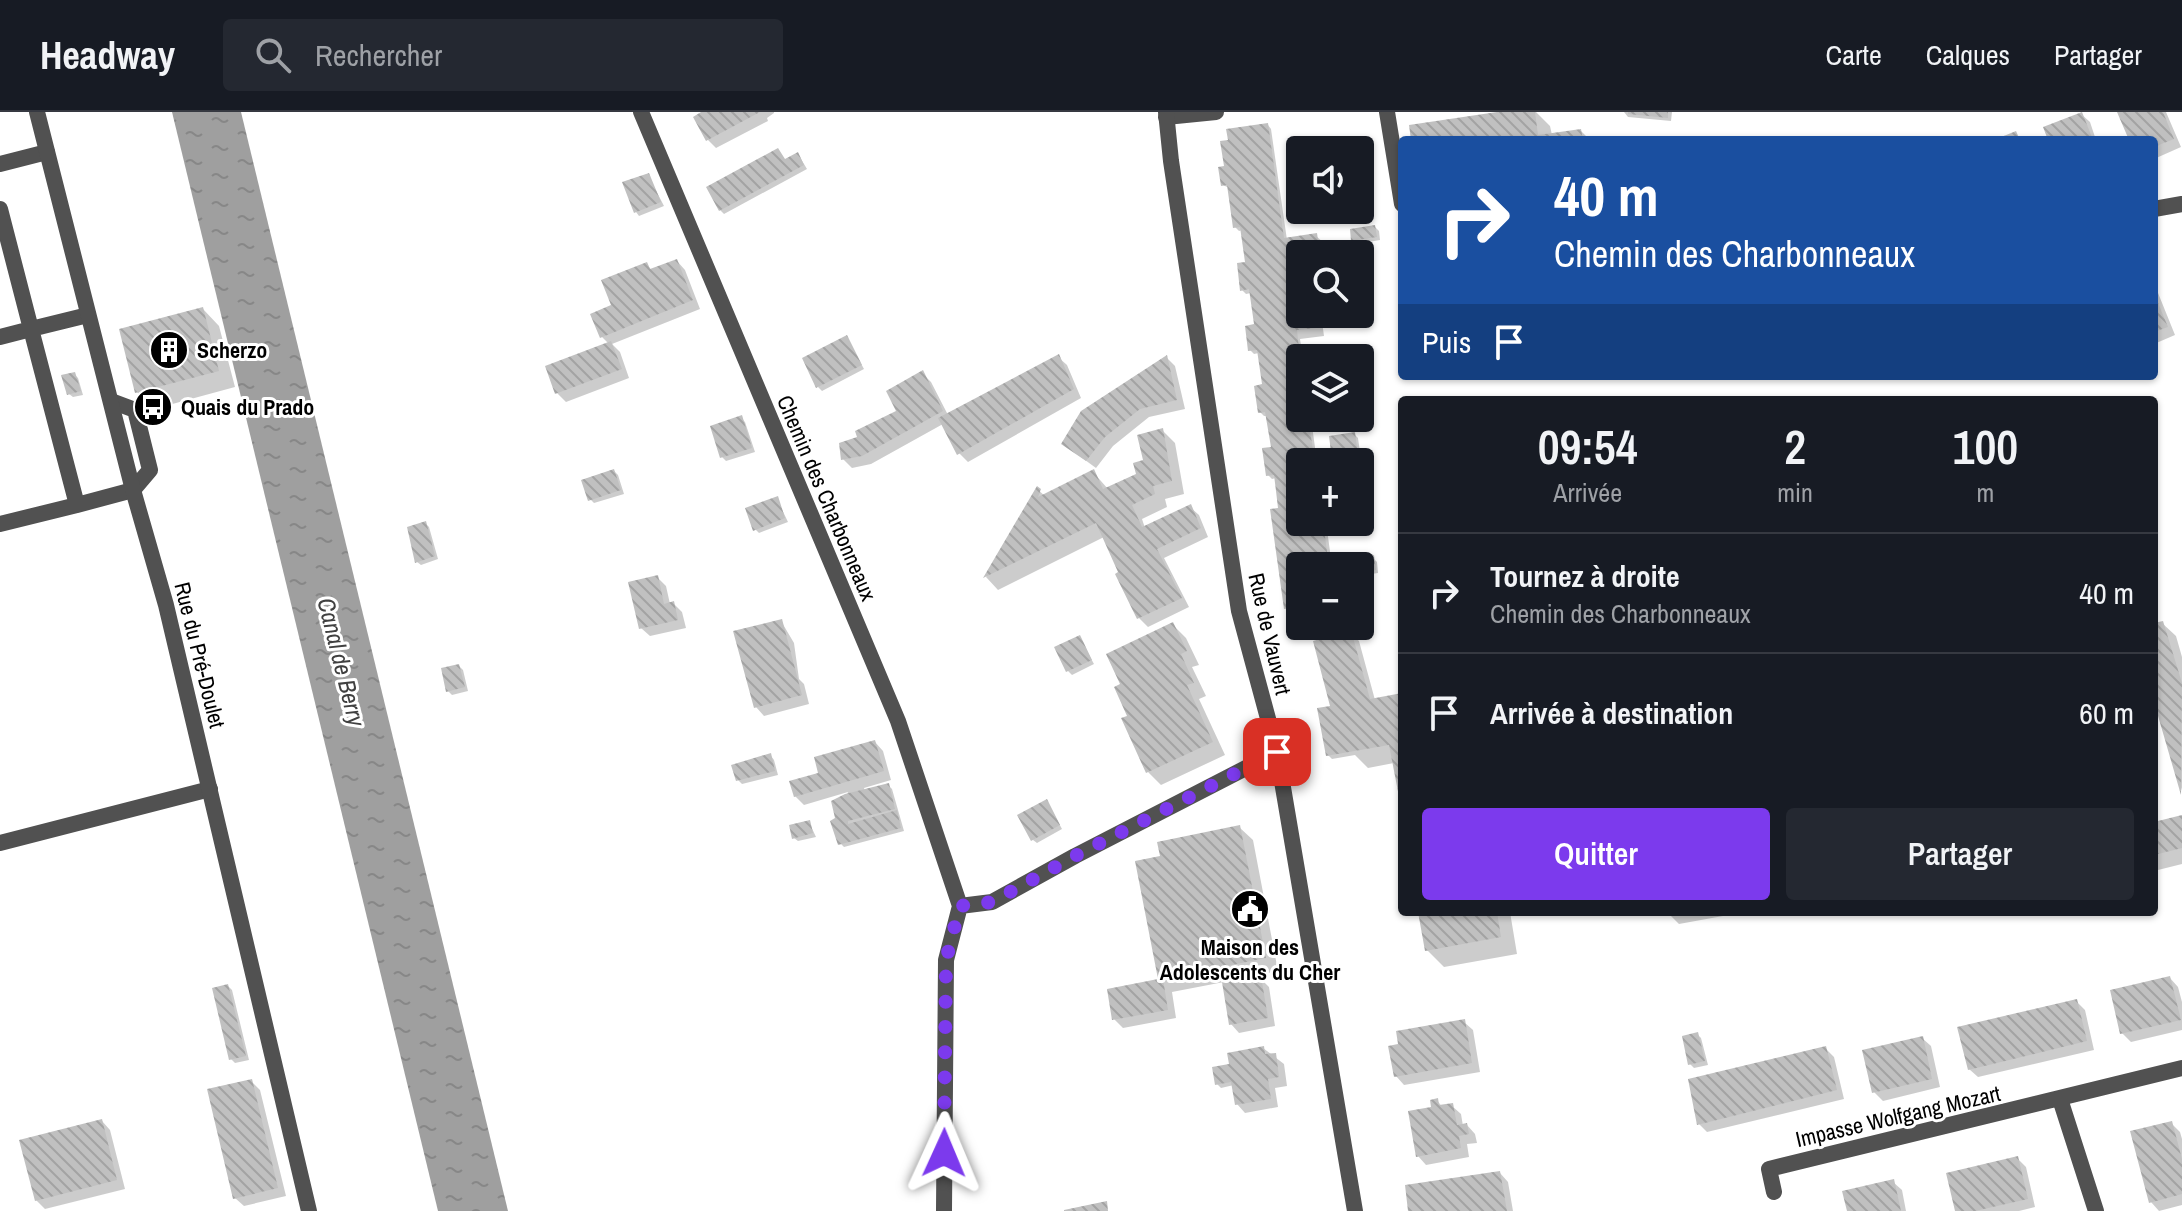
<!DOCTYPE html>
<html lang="fr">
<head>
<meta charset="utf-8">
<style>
	body { margin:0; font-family:"Archivo Narrow",sans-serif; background:#242831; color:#f1f3f6; height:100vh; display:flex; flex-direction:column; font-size:30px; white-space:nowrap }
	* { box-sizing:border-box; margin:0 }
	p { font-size:26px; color:#9ea1a6 }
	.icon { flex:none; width:44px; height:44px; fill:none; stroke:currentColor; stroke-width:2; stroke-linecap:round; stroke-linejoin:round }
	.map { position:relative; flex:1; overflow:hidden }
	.side { position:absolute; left:1398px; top:284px; width:760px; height:520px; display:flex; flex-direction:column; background:#171b24; border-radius:8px; box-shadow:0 2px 6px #0004 }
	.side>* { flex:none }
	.hud { position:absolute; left:1398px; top:24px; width:760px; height:244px; border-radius:8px; box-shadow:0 2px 6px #0004; background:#1a4fa0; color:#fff; overflow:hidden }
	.buttons { position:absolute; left:1286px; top:24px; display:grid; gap:16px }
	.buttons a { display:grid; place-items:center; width:88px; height:88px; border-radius:8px; background:#171b24; box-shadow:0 2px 6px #0004; font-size:40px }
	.pin { position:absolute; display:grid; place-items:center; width:68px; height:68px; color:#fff; margin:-34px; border-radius:16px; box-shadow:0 4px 12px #0006 }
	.me { position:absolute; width:88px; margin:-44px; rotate:1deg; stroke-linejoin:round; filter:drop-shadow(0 0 6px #0008) }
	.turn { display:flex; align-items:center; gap:28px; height:168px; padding:0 24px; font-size:36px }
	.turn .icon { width:104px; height:104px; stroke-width:2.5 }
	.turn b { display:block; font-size:56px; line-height:68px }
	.then { display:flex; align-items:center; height:76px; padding:0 24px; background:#0003; gap:16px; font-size:30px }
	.eta { display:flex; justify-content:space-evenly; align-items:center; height:136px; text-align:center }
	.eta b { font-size:48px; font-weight:600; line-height:56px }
	.action { display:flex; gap:16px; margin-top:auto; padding:16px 24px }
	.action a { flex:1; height:92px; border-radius:8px; background:#7c3aed; color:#fff; font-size:32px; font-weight:600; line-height:92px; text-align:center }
	.action a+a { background:#242831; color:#f1f3f6 }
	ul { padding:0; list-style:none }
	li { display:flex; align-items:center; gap:24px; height:120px; padding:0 24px; border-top:2px solid #363941 }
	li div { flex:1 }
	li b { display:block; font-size:30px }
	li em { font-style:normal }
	header { display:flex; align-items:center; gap:48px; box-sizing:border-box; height:112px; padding:0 40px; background:#171b24; border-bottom:2px solid #363941 }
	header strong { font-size:38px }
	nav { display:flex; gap:44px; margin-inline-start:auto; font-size:28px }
	.search { width:560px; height:72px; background:#242831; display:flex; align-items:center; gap:20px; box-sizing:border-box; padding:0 28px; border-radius:8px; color:#9ea1a6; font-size:30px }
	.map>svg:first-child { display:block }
	.water { fill:url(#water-ripples) }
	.shadow { fill:#0003 }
	.building { fill:url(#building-back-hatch) }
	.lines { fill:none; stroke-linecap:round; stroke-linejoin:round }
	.service { stroke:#515151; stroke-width:16 }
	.minor { stroke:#515151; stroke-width:16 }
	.route { stroke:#7c3aed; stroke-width:14; stroke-dasharray:0 25.2 }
	.labels { text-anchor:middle; stroke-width:6; stroke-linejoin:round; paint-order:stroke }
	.poi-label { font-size:22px; font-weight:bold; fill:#000; stroke:#fff; text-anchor:start }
	.street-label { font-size:22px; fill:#000; stroke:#fff }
	.water-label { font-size:24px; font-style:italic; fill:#404040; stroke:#fff }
</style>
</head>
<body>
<header>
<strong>Headway</strong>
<div class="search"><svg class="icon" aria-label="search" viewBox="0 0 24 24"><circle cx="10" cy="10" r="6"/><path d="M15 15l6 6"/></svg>Rechercher</div>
<nav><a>Carte</a><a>Calques</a><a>Partager</a></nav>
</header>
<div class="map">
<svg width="2182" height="1099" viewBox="0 0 2182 1099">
	<defs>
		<pattern id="water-ripples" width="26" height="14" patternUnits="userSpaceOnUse" patternTransform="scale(2)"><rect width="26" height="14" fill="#9f9f9f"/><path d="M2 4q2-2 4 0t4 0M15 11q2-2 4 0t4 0" fill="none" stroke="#878787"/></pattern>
		<pattern id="building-back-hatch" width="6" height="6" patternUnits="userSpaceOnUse" patternTransform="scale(2)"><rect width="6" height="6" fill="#c0c0c0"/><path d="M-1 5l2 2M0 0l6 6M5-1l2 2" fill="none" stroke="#a3a3a3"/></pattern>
	</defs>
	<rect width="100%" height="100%" fill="#fff"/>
	<path class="water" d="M172 0H241L508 1099H438Z"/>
	<path class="shadow" d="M710 0H774V1L767 6 768 9 716 36 708 28Z
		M1511 0H1536L1550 14 1552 23 1581 19 1590 28H1413Z
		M1624 0H1672L1671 9 1628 5Z
		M2119 0H2166L2181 35 2154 47V28H2131Z
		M2081 2 2090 10 2096 28H2050Z
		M1268 13 1271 17 1287 128 1316 124 1325 132 1326 142H1300V202H1321L1324 224 1300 227 1303 246H1300V306H1311L1317 350H1300V410H1326L1332 454H1300V501L1290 500 1286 496 1276 366 1272 367 1268 363 1273 337 1268 304H1264L1260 300 1264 274 1259 241 1254 242 1250 238 1256 214 1251 181 1246 182 1242 178 1247 151 1243 118 1239 119 1235 115 1229 76 1223 73 1226 56Z
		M798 42 807 57 724 102 720 98Z
		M648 63 664 94 639 104 636 100Z
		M1375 115 1379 119 1380 128 1357 132 1353 128Z
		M677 149 685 158 700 197 612 232 620 240 629 266 566 290 557 281 547 255 609 232 601 224 613 195 647 152 652 159Z
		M2154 171 2175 223 2154 232Z
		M203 197 219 214 235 275 154 297 137 280Z
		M847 226 864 257 822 279 818 275Z
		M1058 245 1067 253 1081 286 968 350 959 341 943 312 871 352 852 356 843 347 899 300 922 261 931 270 948 303Z
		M1167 246 1175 254 1185 297 1149 305 1113 334 1096 356 1063 332Z
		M74 262 78 266 83 283 73 285 69 282Z
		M741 306 745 310 755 340 726 349 722 345Z
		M1162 318 1175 331 1184 382 1165 387 1167 395 1142 407 1145 416 1190 395 1199 403 1208 425 1164 446 1189 495 1148 515 1139 506 1118 463 1120 461 1104 425 998 478 986 465 1037 377 1045 384 1093 360 1108 377 1138 363Z
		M1354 322 1358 326 1360 340 1336 343 1333 339Z
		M614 359 618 363 624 382 594 391 590 387Z
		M777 387 788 410 759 421 755 417Z
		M425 411 429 415 438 447 421 453 417 450Z
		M1373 446 1377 450 1378 461 1365 463 1361 460Z
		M657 465 666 474 670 492 673 491 682 500 686 516 650 524 641 516Z
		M781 509 794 531 799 567 804 572 809 592 764 604 756 595Z
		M2162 511 2176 524 2182 545V679L2154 582V513Z
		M1173 513 1186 526 1199 553 1192 555 1206 584 1199 587 1225 643 1161 673 1148 660 1123 573Z
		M1350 520 1359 529 1375 588 1402 583V697L1394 651 1368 656 1355 643 1332 647 1328 643 1334 595Z
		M1079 525 1094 552 1072 563 1068 559Z
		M459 554 463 558 468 579 452 583 448 579Z
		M875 630 883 639 891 668 864 676 865 679 888 673 892 677 904 719 844 735 840 731 837 707 848 680 804 693 795 684 821 662Z
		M771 644 774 648 778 663 742 672 738 668Z
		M1047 689 1062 717 1037 731 1033 728Z
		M2182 705V752L2154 759V712Z
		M809 710 816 725 798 729 794 726Z
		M1239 715 1253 728 1278 859 1257 863 1269 875 1275 914 1239 921 1231 912 1224 870 1172 880 1176 906 1123 916 1114 907 1162 869 1164 746Z
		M1420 800H1510L1517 842 1444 855 1427 838Z
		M1667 800H1745L1679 812Z
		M2170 866 2178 875 2182 890V918L2131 930 2122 921Z
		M228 874 232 878 249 948 235 951 231 947Z
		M2076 889 2085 898 2094 938 1978 965 1969 957Z
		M1464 910 1473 918 1480 960 1404 973 1396 964Z
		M1697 922 1701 926 1708 953 1694 956 1690 952Z
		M1922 926 1931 934 1940 975 1883 989 1874 980Z
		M1263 936 1284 952 1287 974 1275 976 1278 995 1245 1001 1237 992 1234 973 1221 976 1217 972Z
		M1825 936 1834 945 1844 987 1707 1020 1699 1012Z
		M251 969 260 978 286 1084 244 1094 235 1086Z
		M1437 988 1442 995 1452 994 1461 1002 1463 1014 1467 1013 1475 1022 1477 1031 1467 1032 1469 1045 1426 1053 1418 1044Z
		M102 1009 110 1018 125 1077 45 1097 36 1088Z
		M2171 1011 2180 1020 2182 1027V1093L2159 1099 2151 1090Z
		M2017 1046 2026 1055 2035 1095 2019 1099H1957Z
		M1500 1061 1508 1070 1513 1099H1410Z
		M1893 1070 1902 1078 1906 1099H1849Z"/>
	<path class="building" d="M701 0H760L706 29 693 5Z
		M1497 0H1535L1538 23 1581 17 1583 28H1411L1409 13Z
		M1628 0H1668V6L1628 2Z
		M2082 0 2093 28H2048L2043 15Z
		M2117 0H2163L2174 27 2154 35V28H2129Z
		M1268 11 1284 126 1317 121 1320 142H1300V202H1314L1316 216 1297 218 1300 246V306H1308L1315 350H1300V410H1323L1329 454H1300V495L1284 497 1270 397 1278 396 1276 379 1274 363 1266 364 1262 336 1271 335 1265 300 1258 301 1254 274 1262 272 1257 238 1248 239 1245 214 1254 212 1249 177 1240 179 1237 151 1245 150 1240 115 1233 116 1227 73 1221 74 1218 55 1224 54 1220 29 1228 28 1226 17Z
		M2016 19 2020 28H1994Z
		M778 36 785 47 798 40 804 53 719 99 706 75Z
		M649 61 661 90 634 101 622 70Z
		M1375 113 1377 125 1351 129 1350 117Z
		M677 147 693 188 600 226 590 202 611 193 601 168 647 150 650 157Z
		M2154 181 2168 215 2154 220Z
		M203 195 219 259 135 281 119 217Z
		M847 223 862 253 816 276 802 246Z
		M611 229 622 257 555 282 545 254Z
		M1059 242 1074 277 957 343 938 306Z
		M1167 243 1177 288 1140 297 1105 325 1086 349 1061 332 1081 299Z
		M923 258 943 299 862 344 841 348 839 331 857 325 855 319 896 299 886 279Z
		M75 260 81 279 67 283 61 263Z
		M742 303 752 336 720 346 710 314Z
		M1163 316 1172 369 1153 374 1155 382 1132 393 1142 415 1191 392 1201 416 1157 437 1182 486 1137 507 1115 462 1118 460 1096 411 983 466 1037 374 1041 377 1038 385 1094 357 1103 377 1136 362 1133 351 1143 348 1137 323Z
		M1355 320 1357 336 1331 340 1329 324Z
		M614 357 621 378 588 389 581 368Z
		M778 384 785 406 753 419 745 396Z
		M426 409 435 444 415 451 407 415Z
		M1374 443 1376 458 1360 460 1357 446Z
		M658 463 664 492 674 489 678 508 639 517 628 470Z
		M782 507 802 583 754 596 733 519Z
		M2163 509 2182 571 2181 683 2154 590V511Z
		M1173 510 1187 539 1181 542 1194 571 1187 573 1213 630 1146 661 1121 606 1127 604 1114 575 1120 572 1106 542Z
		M1351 518 1370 587 1402 581V700L1389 633 1326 644 1317 596 1330 594 1313 529Z
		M1080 523 1092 548 1066 560 1054 535Z
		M459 552 465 575 446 580 441 556Z
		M875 628 884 659 794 685 789 669 818 661 814 645Z
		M771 641 775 659 736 669 731 653Z
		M889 671 895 697 848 709V712L897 698 901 716 838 733 830 709 835 706 831 689 845 682Z
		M1047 687 1060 713 1031 729 1017 703Z
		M2182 703V736L2154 743V710Z
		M810 708 813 721 792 727 789 713Z
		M1240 713 1266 846 1163 867 1168 898 1112 908 1107 877 1158 867 1135 749 1160 744 1157 730Z
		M1418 800H1497L1501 825 1425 839Z
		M1261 864 1268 906 1229 913 1222 870Z
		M2170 864 2181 908 2120 922 2110 878Z
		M228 872 246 944 229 948 212 876Z
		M2077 887 2087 929 1968 958 1957 915Z
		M1465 907 1472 951 1394 965 1388 934 1398 932 1396 919Z
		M1698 920 1705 949 1688 953 1682 924Z
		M1923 924 1932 967 1872 981 1862 938Z
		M1264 934 1265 942 1276 941 1279 965 1268 967 1271 987 1235 993 1231 970 1215 973 1212 955 1229 952 1227 941Z
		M1826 934 1837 978 1697 1013 1688 967Z
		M252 967 278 1076 233 1087 207 977Z
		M1438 986 1439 993 1453 991 1457 1013 1467 1011 1469 1022 1459 1024 1461 1036 1416 1045 1408 999 1431 995 1430 988Z
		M102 1007 117 1068 35 1089 19 1028Z
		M2172 1009 2182 1047V1082L2149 1091 2130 1019Z
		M2018 1044 2028 1087 1975 1099H1955L1946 1061Z
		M1500 1059 1507 1099H1408L1405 1073Z
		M1894 1067 1901 1099H1847L1842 1079Z
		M1107 1089 1108 1099H1064V1098Z"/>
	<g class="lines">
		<path class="service" d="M1387 0 1402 92
			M1166 5 1216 0
			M0 52 47 40
			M0 97 31 217 88 203
			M0 225 31 217 77 393 0 412
			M77 393 133 378 150 358 135 298 111 289
			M0 731 210 677"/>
		<path class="minor" d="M37 0 133 378 166 493 309 1099
			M641 0 898 609 960 794 992 790 1075 744 1277 640
			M1166 0 1171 49 1239 499 1277 640 1355 1099
			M2154 97 2182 92
			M2060 987 2096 1099
			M1774 1080 1769 1057 2182 956
			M944 1099 946 848 960 794"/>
	</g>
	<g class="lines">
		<path class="route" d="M944 1041 946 848 960 794 992 790 1075 744 1277 640"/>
	</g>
	<defs>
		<symbol id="building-disc" viewBox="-11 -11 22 22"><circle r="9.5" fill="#000" stroke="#fff"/><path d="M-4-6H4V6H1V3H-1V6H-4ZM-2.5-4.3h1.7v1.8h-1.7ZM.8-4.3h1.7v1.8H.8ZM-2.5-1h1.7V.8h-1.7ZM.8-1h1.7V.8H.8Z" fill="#fff"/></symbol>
		<symbol id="bus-disc" viewBox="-11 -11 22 22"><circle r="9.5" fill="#000" stroke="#fff"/><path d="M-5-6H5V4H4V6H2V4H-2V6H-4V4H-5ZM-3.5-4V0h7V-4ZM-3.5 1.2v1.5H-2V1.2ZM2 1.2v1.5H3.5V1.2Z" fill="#fff"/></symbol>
		<symbol id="civic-disc" viewBox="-11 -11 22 22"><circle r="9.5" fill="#000" stroke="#fff"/><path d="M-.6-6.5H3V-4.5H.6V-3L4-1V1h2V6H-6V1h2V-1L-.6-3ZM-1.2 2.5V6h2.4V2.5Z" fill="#fff"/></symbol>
	</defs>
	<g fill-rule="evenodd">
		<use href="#building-disc" x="147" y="216" width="44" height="44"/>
		<use href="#bus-disc" x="131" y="273" width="44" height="44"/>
		<use href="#civic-disc" x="1228" y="775" width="44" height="44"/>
	</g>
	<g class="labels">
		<g class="poi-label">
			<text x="197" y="246">Scherzo</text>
			<text x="181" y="303">Quais du Prado</text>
			<text x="1250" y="843" text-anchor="middle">Maison des<tspan x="1250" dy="25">Adolescents du Cher</tspan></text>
		</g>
		<g class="street-label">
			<text transform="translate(827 386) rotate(67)" y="8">Chemin des Charbonneaux</text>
			<text transform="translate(1270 522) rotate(77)" y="8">Rue de Vauvert</text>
			<text transform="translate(200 543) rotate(76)" y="8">Rue du Pré-Doulet</text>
			<text transform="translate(1898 1004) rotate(-13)" y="8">Impasse Wolfgang Mozart</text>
		</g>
		<g class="water-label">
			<text transform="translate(341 550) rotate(76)" y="8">Canal de Berry</text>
		</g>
	</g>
</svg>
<div class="buttons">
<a><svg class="icon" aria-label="sound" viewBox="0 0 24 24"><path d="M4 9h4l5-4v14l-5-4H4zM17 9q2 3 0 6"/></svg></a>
<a><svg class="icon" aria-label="search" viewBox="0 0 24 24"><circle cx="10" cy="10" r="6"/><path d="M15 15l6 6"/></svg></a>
<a><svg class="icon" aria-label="layers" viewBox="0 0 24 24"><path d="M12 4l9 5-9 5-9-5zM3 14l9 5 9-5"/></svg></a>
<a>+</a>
<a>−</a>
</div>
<div class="pin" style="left:1277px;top:640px;background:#d93025"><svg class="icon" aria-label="arrive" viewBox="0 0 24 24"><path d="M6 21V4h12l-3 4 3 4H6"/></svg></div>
<svg class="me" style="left:944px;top:1041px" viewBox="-20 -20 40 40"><path d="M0-17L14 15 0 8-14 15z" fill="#7c3aed" stroke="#fff" stroke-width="4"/></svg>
<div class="hud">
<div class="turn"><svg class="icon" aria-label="right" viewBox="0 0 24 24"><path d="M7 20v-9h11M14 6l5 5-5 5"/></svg><div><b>40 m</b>Chemin des Charbonneaux</div></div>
<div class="then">Puis<svg class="icon" aria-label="arrive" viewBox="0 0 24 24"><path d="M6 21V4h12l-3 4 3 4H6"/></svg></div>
</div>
<section class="side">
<div class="eta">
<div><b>09:54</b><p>Arrivée</p></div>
<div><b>2</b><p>min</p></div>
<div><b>100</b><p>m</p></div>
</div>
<ul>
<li><svg class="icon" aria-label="right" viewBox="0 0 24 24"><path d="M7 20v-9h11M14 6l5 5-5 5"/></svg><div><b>Tournez à droite</b><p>Chemin des Charbonneaux</p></div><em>40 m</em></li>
<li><svg class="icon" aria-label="arrive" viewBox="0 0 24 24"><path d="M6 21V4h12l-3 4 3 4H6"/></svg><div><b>Arrivée à destination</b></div><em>60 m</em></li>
</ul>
<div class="action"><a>Quitter</a><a>Partager</a></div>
</section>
</div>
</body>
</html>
